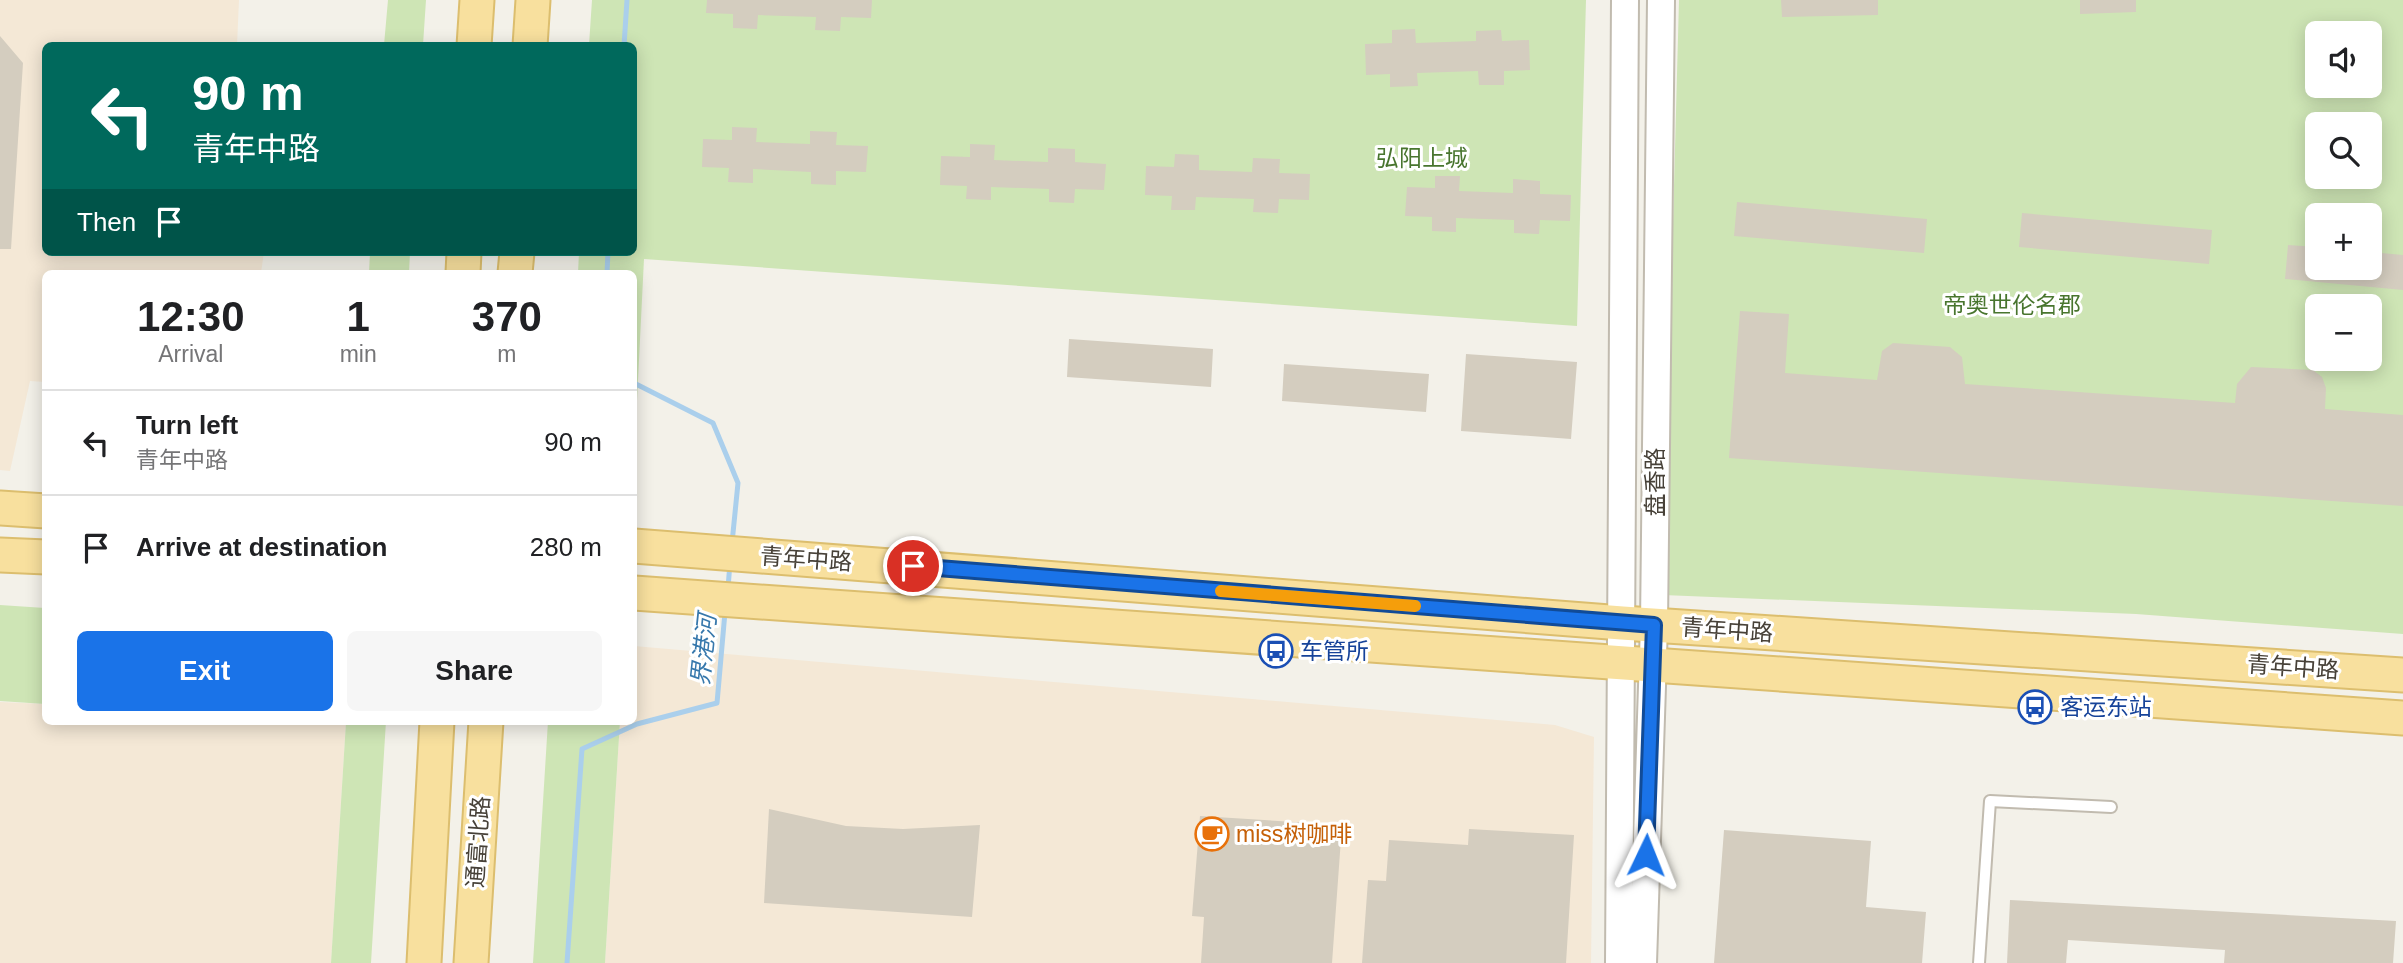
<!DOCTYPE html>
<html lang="en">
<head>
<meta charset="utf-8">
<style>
	body { margin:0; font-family:Arial,"Noto Sans SC",sans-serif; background:#f6f6f6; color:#202124; height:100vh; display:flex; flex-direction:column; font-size:26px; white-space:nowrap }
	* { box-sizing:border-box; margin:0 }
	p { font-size:23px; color:#757577 }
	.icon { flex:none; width:38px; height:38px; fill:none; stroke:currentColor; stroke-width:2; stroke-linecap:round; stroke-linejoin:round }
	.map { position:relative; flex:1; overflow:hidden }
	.side { position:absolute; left:42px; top:270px; width:595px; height:455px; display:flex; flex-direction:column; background:#fff; border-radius:10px; box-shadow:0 4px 18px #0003 }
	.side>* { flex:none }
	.hud { position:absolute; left:42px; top:42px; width:595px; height:214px; border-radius:10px; box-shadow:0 4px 18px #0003; background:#00695c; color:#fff; overflow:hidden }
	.controls { position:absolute; left:2305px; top:21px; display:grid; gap:14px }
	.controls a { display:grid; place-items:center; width:77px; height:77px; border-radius:10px; background:#fff; box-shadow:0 4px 18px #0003; font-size:35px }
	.pin { position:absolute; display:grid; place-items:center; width:60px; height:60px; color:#fff; margin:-30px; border:4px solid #fff; border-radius:50%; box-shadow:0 2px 7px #0007 }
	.me { position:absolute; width:77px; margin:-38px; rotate:2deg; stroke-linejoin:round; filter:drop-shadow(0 0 5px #0008) }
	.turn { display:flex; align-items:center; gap:24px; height:147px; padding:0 35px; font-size:32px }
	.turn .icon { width:91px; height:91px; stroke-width:2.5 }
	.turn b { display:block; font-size:49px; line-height:60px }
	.then { display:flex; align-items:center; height:66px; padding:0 35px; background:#0003; gap:14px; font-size:26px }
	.eta { display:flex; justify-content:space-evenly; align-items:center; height:119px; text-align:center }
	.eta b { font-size:42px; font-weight:800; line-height:49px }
	.button { display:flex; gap:14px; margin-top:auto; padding:14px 35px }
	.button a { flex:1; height:80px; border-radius:10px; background:#1a73e8; color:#fff; font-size:28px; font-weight:800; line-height:80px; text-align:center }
	.button a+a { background:#f6f6f6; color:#202124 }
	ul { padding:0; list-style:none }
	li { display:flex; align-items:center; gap:21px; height:105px; padding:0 35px; border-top:2px solid #e0e0e0 }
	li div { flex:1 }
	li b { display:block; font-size:26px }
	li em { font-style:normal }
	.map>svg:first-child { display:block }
	.commercial { fill:#f4e8d6 }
	.green { fill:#cee5b5; fill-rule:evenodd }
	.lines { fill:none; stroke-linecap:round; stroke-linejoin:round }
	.stream { stroke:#aacfec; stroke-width:5 }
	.building { fill:#d4cdbf }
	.service-casing { stroke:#c1bbaf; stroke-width:14 }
	.tertiary-casing { stroke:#c1bbaf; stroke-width:30 }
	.primary-casing { stroke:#dcbe6e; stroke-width:37 }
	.service { stroke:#fff; stroke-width:10 }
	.tertiary { stroke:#fff; stroke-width:26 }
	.primary { stroke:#f8e09e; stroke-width:33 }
	.route-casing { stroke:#114b97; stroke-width:18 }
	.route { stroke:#1a73e8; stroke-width:12 }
	.slow { stroke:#f59e0b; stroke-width:12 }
	.labels { text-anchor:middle; stroke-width:6; stroke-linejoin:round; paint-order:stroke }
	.park-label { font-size:23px; fill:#48752e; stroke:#fff }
	.street-label { font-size:23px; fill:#474138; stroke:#fff }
	.transit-label { font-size:23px; fill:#164399; stroke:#fff; text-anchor:start }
	.food-label { font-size:23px; fill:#c56008; stroke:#fff; text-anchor:start }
	.water-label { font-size:24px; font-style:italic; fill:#3778ac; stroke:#fff }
</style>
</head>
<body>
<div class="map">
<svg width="2403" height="963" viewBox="0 0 2403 963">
	<rect width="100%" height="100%" fill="#f3f1e9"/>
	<path class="commercial" d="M0 0H239L237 45 46 46V252H264L261 273H46L45 382 30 381 10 471 0 470Z
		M634 646 1555 725 1594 737 1591 963H605L620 721H634Z
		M0 702 45 704 46 721H346L331 963H0Z"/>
	<path class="green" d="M388 0H426L423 45H384Z
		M592 0H1586L1577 326 644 259 634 461V273H578L579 252H634V46L589 45Z
		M1679 0H2403V634L2136 614 1663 595ZM2317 33H2370V86H2317ZM2317 124H2370V177H2317ZM2317 215H2370V268H2317ZM2317 306H2370V359H2317Z
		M370 252H410L409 273H369Z
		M0 605 45 608V704L0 701Z
		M339 721H386L371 963H331L346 722Z
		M548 721H620L605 963H533Z"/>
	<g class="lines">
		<path class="stream" d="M624 46 627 0
			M607 273 608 252
			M634 383 713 423 738 483 732 543
			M728 588 730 563
			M567 963 582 749 637 724 717 703 725 612"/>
	</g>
	<path class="building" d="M707 0H872L871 18 841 17 840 31 815 30 816 17 758 15 757 29 733 28V14L706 13Z
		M1781 0H1878V15L1782 17Z
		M2080 0H2136V12L2080 14Z
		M1415 29 1416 43 1476 41V31L1501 30 1502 41 1529 40 1530 70 1504 71V85H1479L1478 71 1417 73 1418 86 1390 87V74L1366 75 1365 44 1392 43V30Z
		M0 36 23 63 11 249H0Z
		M732 127 757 128 756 142 810 144V131L837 132 836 145 868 146 866 172 836 171V185L811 184V172L753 169V183L728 182 729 168 702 167 703 139 732 140Z
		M970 144 995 145 994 160 1048 162V148L1075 149V162L1106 164 1104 190 1075 189 1074 203 1049 202V189L991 187V200L966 199 967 186 940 185 941 156 970 157Z
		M1175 154 1199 155V170L1252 172 1253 158 1280 159 1279 173 1310 174 1309 200 1279 199 1278 213 1253 212 1254 199 1196 197 1195 210H1171L1172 196 1145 195 1146 166 1174 167Z
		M1435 176H1460L1459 191 1513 193V179L1540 181V194L1571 195 1570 221 1540 220 1539 234 1514 233V220L1456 218V232L1432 231V217L1405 216 1407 187 1435 188Z
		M1737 202 1927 219 1924 253 1734 236Z
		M2022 213 2212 230 2209 264 2019 247Z
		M2288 245 2317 247V268H2370V252L2403 255V290L2285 279Z
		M1740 311 1789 314 1785 373 1877 380 1882 351 1893 343 1950 347 1962 357 1965 384 2235 403 2237 384 2251 367 2313 370 2322 377 2326 388 2325 409 2403 415V506L1729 458Z
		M1069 339 1213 349 1211 387 1067 377Z
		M1466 354 1577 362 1571 439 1461 431Z
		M1284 364 1429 374 1426 412 1282 401Z
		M769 809 846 826 903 829 980 825 972 917 764 903Z
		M1200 816 1342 825 1332 963H1201L1204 917 1192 916Z
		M1469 829 1574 835 1566 963H1362L1368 880 1386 881 1389 840 1468 845Z
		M1724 830 1871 841 1866 907 1926 912 1922 963H1714Z
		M2010 900 2396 921 2393 963H2224L2225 950 2068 940 2066 963H2007Z"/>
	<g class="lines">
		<defs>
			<path id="service" d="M1979 963 1990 801 2111 807"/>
			<path id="tertiary" d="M1619 963 1625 0
				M1643 963 1654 625 1661 0"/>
			<path id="primary" d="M474 46 477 0
				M530 46 533 0
				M463 273 464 252
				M515 273 517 252
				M0 508 46 511
				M634 546 1622 623 2403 675
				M0 555 46 557
				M634 593 2403 718
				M424 963 437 721
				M471 963 486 721"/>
		</defs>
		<use href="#service" class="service-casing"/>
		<use href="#tertiary" class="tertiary-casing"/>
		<use href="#primary" class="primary-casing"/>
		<use href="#service" class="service"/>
		<use href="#tertiary" class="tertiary"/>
		<use href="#primary" class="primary"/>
	</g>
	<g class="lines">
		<defs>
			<path id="route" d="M913 566 1654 625 1646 855"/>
		</defs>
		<use href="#route" class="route-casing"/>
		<use href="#route" class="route"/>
		<path class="slow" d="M1221 591 1415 606"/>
	</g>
	<defs>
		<symbol id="bus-ring" viewBox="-11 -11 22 22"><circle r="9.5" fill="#fff" stroke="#1a4fb4" stroke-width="1.5"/><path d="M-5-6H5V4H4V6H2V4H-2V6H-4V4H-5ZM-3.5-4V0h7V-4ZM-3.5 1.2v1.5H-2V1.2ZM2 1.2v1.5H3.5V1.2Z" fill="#1a4fb4"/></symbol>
		<symbol id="cafe-ring" viewBox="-11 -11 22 22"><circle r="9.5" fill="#fff" stroke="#e8710a" stroke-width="1.5"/><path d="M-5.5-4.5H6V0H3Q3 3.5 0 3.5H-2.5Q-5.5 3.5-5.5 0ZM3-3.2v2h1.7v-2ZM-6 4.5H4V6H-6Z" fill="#e8710a"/></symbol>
	</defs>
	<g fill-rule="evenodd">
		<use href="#bus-ring" x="1257" y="632" width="38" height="38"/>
		<use href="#bus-ring" x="2016" y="688" width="38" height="38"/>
		<use href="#cafe-ring" x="1193" y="815" width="38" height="38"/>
	</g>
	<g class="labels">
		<g class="park-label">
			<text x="1422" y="166">弘阳上城</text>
			<text x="2012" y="313">帝奥世伦名郡</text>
		</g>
		<g class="street-label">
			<text transform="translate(1655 482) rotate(-90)" y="8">盘香路</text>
			<text transform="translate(806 559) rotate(4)" y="8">青年中路</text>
			<text transform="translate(1727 630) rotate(4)" y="8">青年中路</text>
			<text transform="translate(2293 667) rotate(4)" y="8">青年中路</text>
			<text transform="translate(478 842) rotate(-86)" y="8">通富北路</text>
		</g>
		<g class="transit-label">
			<text x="1300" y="659">车管所</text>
			<text x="2060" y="715">客运东站</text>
		</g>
		<g class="food-label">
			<text x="1236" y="842">miss树咖啡</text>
		</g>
		<g class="water-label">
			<text transform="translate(704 650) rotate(-84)" y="8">界港河</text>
		</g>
	</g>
</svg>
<div class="controls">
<a><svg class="icon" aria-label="sound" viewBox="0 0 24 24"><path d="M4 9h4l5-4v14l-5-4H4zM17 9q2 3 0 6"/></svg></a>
<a><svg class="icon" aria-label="search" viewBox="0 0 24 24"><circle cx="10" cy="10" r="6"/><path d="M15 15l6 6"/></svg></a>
<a>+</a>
<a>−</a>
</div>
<div class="pin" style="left:913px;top:566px;background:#d93025"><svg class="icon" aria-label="arrive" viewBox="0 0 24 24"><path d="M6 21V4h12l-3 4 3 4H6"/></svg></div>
<svg class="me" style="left:1646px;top:855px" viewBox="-20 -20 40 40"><path d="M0-17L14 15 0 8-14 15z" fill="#1a73e8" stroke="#fff" stroke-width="4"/></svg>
<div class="hud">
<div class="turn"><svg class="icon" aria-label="left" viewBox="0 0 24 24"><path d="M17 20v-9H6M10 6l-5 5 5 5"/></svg><div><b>90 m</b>青年中路</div></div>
<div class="then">Then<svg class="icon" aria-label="arrive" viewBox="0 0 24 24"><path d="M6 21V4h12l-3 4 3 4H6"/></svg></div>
</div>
<section class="side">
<div class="eta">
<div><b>12:30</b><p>Arrival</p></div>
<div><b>1</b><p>min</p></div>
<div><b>370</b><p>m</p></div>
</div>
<ul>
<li><svg class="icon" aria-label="left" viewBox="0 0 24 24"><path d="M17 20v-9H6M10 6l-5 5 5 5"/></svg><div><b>Turn left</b><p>青年中路</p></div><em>90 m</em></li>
<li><svg class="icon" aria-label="arrive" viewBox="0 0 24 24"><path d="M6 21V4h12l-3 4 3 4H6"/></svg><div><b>Arrive at destination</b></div><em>280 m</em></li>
</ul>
<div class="button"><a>Exit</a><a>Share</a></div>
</section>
</div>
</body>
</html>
